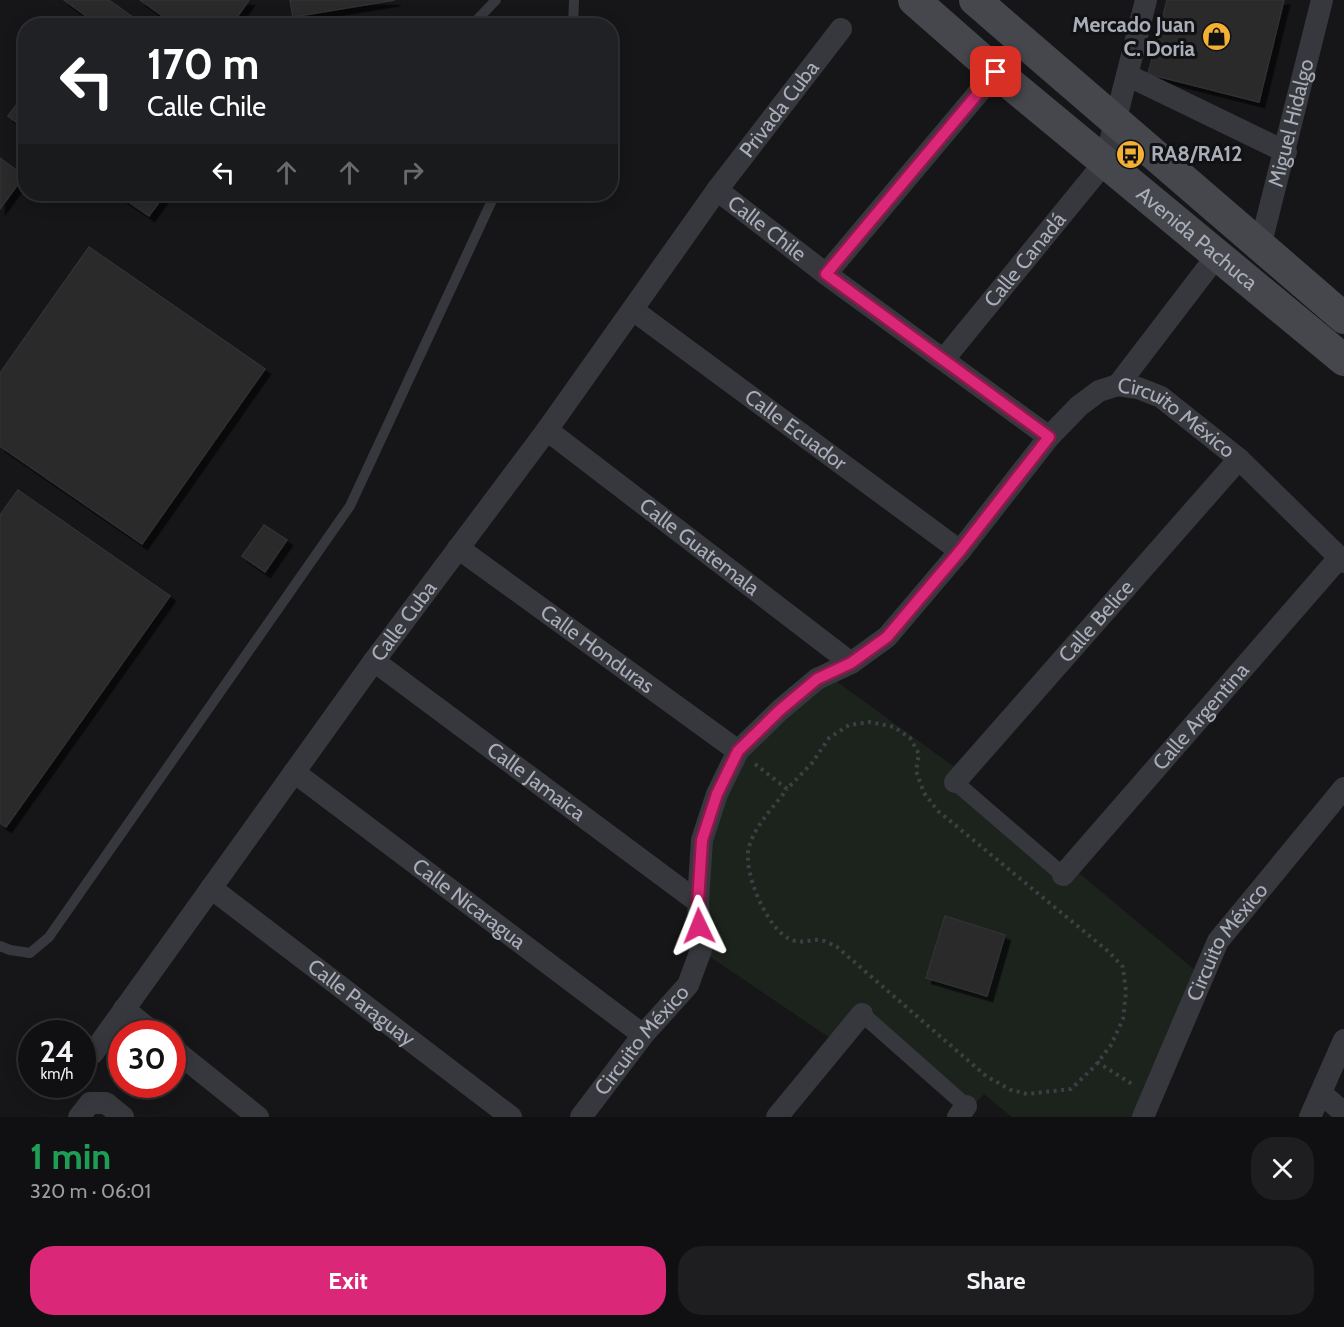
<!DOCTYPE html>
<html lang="en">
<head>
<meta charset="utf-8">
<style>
	body { margin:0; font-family:Cabin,sans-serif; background:#1e1e20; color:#f1f3f6; height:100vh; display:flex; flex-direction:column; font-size:22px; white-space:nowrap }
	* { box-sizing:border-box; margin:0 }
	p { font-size:20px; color:#9c9d9f }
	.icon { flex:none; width:33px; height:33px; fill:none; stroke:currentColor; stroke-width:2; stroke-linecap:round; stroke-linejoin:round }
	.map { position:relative; height:1117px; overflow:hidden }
	.side { display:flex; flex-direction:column; background:#101012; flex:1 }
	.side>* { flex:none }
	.banner { position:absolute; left:18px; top:18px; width:600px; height:183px; border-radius:24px; box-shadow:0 3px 15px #0003,0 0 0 2px #303032; background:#202124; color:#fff; overflow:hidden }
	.speed { position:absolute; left:18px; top:1020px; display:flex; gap:12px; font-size:30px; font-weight:700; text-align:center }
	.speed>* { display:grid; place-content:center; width:78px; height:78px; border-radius:50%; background:#101012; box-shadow:0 3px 15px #0003,0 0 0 2px #303032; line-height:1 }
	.speed small { font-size:15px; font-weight:400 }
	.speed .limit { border:9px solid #d22; background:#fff; color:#111 }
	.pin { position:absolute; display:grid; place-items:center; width:51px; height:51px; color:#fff; margin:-26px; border-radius:12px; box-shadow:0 3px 9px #0006 }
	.me { position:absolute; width:66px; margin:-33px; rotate:358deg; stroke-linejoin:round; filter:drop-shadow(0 0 4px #0008) }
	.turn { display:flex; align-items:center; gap:21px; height:126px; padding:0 30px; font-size:27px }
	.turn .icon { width:78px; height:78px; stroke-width:2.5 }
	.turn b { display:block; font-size:42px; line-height:51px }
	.lanes { display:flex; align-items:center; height:57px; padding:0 30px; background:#0003; justify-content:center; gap:30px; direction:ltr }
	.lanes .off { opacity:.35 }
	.round { display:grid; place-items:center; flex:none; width:63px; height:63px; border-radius:24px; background:#1e1e20 }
	.headline { display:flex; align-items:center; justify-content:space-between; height:102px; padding:0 30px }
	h1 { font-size:36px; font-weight:700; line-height:45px; color:#1e9e55 }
	.button { display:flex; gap:12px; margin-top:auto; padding:12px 30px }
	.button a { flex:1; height:69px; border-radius:24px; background:#db2777; color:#fff; font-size:24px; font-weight:700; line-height:69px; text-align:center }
	.button a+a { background:#1e1e20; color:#f1f3f6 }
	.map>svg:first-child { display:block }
	.green { fill:#1c231d }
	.building { fill:#29292c; stroke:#303034; stroke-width:1.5; filter:url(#shadow) }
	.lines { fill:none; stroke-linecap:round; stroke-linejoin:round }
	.path { stroke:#3d3f44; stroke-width:4; stroke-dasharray:3 4.5; stroke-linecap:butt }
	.service { stroke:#37383d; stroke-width:10 }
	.pedestrian { stroke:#37383d; stroke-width:16 }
	.minor { stroke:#37383d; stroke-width:22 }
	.secondary { stroke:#45474d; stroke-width:32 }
	.route-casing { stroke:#8e194d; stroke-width:15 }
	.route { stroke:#db2777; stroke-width:10 }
	.labels { text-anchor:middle; stroke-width:6; stroke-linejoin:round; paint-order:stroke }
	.poi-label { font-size:21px; font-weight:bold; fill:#a8adb8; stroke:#111113; text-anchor:end }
	.street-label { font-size:21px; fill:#a8adb8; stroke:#111113 }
</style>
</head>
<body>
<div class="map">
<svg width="1344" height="1117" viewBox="0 0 1344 1117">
	<defs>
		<filter id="shadow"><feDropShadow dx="5.5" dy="5.5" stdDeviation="0" flood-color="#0009"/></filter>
	</defs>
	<rect width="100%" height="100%" fill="#161618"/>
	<path class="green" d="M829 676 960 771 952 783 1064 880 1074 869 1196 971 1144 1117H1012L984 1094 975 1104 860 1010 833 1040 703 952 704 840 741 751Z"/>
	<path class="building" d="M64 0H109L145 26H100Z
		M140 0H249L231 26H177Z
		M290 0H395L293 17Z
		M1167 0H1284L1259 102 1148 74Z
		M26 92V129L8 116Z
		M0 158 24 176 0 209Z
		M117 194H165L149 216Z
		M89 247 265 369 142 544 0 446V373Z
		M18 490 170 596 6 827 0 823V515Z
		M264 525 287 540 265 572 242 556Z
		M945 916 1005 935 987 996 926 978Z"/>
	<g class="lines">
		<path class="path" d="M755 764 787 789 812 763 829 738 849 725 870 722 894 727 910 738 919 754 916 771 924 793 938 811 1109 952 1123 967 1126 992 1123 1019 1111 1045 1095 1066 1071 1089 1027 1094 1011 1090 986 1076 837 947C832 945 825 940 819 940 810 939 803 944 792 940 768 932 742 871 749 847 755 825 774 807 787 789
			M1097 1062 1132 1084"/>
		<path class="service" d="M471 26 496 0
			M573 26 574 0
			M0 946 10 950 30 953 49 937 350 506 495 194"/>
		<path class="pedestrian" d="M955 782 1063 875
			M862 1014 966 1106"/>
		<g class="minor">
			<path d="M1127 75 1286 152"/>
			<path id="s1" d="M717 190 826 274 1049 437"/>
			<path id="s2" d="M1260 247 1322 0"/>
			<path d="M826 274 996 72"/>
			<path id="s3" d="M633 310 960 551"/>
			<path id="s4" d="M944 359 1105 162 1146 0"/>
			<path d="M1118 385 1209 266"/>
			<path id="s5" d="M547 430 851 663"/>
			<path id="s6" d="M458 548 738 751"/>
			<path id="s7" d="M374 661 698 902"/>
			<path id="s8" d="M294 772 643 1035"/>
			<path id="s9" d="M955 782 1239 459"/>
			<path id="s10" d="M1063 875 1339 558"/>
			<path id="s11" d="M211 888 511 1117"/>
			<path d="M124 1009 155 1034"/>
			<path d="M172 1048 258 1117"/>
			<path id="s12" d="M93 1053 374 661 547 430 717 190 841 29"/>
			<path d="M1321 1093 1344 1113"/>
			<path d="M79 1117 90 1103H106L123 1117"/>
			<path id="s13" d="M581 1117 643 1035 688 985 701 950 698 902 702 840 717 794 738 751 780 710 817 679 851 663 887 637 960 551 1049 437 1079 406 1099 391 1118 385 1138 388 1161 397 1239 459 1344 562"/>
			<path d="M777 1117 862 1014"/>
			<path d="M958 1117 966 1106"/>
			<path id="s14" d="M1143 1117 1218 941 1344 788"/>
			<path d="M1310 1117 1344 1040"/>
		</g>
		<g class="secondary">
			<path id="s15" d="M914 0 996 72 1344 360"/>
			<path d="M975 0 1344 318"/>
		</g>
	</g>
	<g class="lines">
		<defs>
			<path id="route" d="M699 926 698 902 702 840 717 794 738 751 780 710 817 679 851 663 887 637 960 551 1049 437 826 274 996 72"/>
		</defs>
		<use href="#route" class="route-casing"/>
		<use href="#route" class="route"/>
	</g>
	<defs>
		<symbol id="shop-disc" viewBox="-11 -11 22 22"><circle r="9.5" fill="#f2b134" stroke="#111113"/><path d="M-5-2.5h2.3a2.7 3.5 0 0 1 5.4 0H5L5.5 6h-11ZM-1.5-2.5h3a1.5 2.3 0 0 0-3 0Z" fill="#111"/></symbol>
		<symbol id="bus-disc" viewBox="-11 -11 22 22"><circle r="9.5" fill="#f2b134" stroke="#111113"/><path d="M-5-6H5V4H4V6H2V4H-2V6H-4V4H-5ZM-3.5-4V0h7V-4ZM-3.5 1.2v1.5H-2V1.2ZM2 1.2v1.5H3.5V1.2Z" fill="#111"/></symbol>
	</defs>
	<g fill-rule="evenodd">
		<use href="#shop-disc" x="1200" y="20" width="33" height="33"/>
		<use href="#bus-disc" x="1114" y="138" width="33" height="33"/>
	</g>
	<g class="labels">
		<g class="poi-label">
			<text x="1195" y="32">Mercado Juan<tspan x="1195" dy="24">C. Doria</tspan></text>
			<text x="1151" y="161" text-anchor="start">RA8/RA12</text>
		</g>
		<g class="street-label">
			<text dy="7" stroke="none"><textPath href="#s12" startOffset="1167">Privada Cuba</textPath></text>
			<text dy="7" stroke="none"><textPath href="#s2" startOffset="128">Miguel Hidalgo</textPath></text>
			<text dy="7" stroke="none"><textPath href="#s1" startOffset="63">Calle Chile</textPath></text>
			<text dy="7" stroke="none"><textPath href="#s15" startOffset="370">Avenida Pachuca</textPath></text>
			<text dy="7" stroke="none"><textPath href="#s4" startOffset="128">Calle Canadá</textPath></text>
			<text dy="7" stroke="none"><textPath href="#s13" startOffset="1016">Circuito México</textPath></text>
			<text dy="7" stroke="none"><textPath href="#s3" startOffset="202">Calle Ecuador</textPath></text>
			<text dy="7" stroke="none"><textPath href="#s5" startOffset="192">Calle Guatemala</textPath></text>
			<text dy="7" stroke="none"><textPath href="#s9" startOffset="214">Calle Belice</textPath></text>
			<text dy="7" stroke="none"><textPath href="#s12" startOffset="532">Calle Cuba</textPath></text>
			<text dy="7" stroke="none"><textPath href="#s6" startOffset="172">Calle Honduras</textPath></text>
			<text dy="7" stroke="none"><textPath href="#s10" startOffset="210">Calle Argentina</textPath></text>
			<text dy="7" stroke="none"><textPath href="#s7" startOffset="202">Calle Jamaica</textPath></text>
			<text dy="7" stroke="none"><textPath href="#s8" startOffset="219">Calle Nicaragua</textPath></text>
			<text dy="7" stroke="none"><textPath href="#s14" startOffset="195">Circuito México</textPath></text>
			<text dy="7" stroke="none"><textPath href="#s11" startOffset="189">Calle Paraguay</textPath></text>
			<text dy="7" stroke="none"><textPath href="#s13" startOffset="98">Circuito México</textPath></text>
		</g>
	</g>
</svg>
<div class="speed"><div>24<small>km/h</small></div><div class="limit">30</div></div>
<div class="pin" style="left:996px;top:72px;background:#d93025"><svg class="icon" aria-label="arrive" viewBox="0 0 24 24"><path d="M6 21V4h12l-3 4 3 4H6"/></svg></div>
<svg class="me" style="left:699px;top:926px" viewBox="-20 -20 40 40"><path d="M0-17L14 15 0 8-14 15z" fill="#db2777" stroke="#fff" stroke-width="4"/></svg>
<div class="banner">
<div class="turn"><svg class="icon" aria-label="left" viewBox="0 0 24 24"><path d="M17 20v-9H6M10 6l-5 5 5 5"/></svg><div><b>170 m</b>Calle Chile</div></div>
<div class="lanes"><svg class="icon" aria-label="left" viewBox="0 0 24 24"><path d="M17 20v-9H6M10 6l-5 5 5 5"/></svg><svg class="icon off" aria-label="ahead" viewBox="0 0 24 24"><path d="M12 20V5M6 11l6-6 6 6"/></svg><svg class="icon off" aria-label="ahead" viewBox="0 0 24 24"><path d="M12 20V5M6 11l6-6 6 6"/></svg><svg class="icon off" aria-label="right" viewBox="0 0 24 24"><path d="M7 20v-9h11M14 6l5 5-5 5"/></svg></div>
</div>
</div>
<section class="side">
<div class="headline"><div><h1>1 min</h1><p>320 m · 06:01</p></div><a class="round"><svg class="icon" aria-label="close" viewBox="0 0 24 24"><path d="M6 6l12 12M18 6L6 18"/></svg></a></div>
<div class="button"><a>Exit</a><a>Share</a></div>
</section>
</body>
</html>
